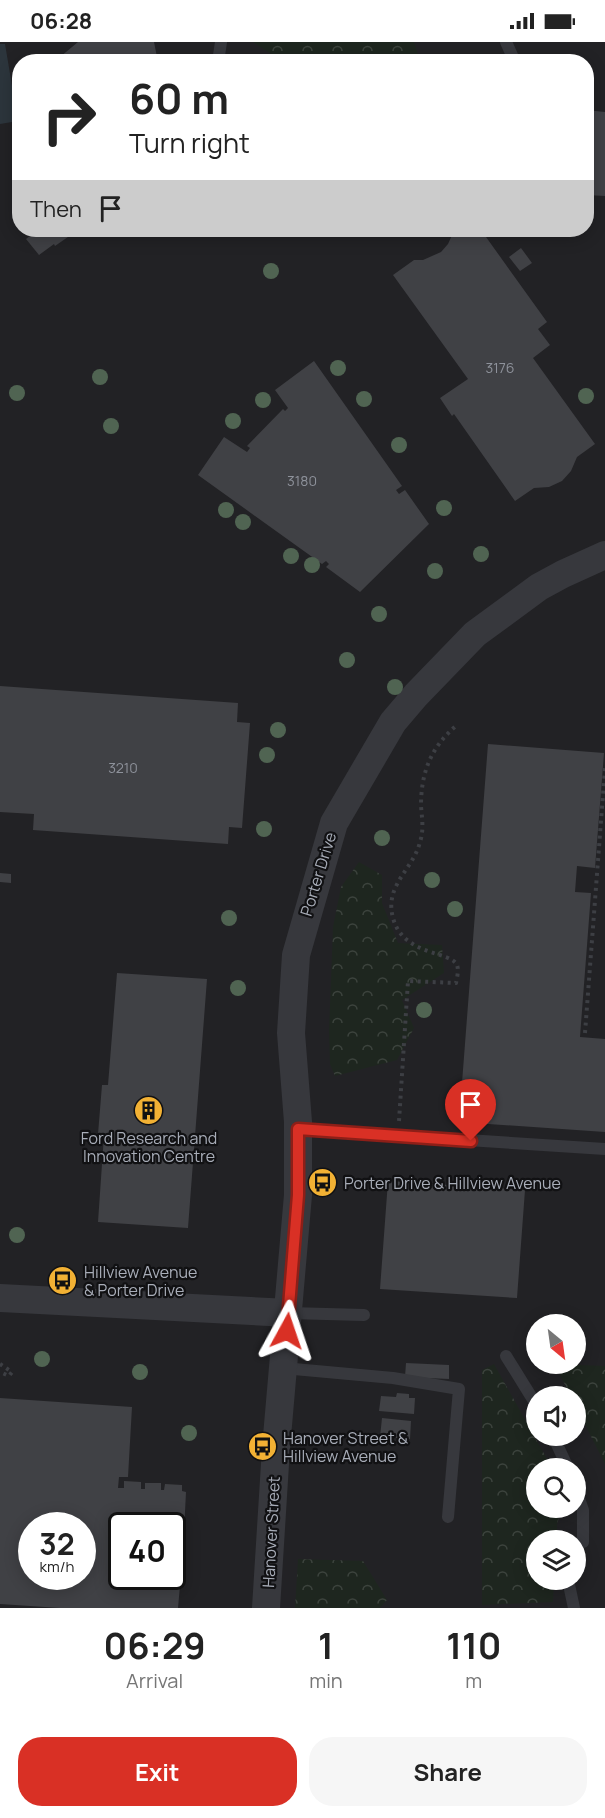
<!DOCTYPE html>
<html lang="en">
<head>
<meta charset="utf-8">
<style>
	body { margin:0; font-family:Manrope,sans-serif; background:#f6f6f6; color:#222; height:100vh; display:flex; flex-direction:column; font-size:22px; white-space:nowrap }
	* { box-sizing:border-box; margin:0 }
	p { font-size:20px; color:#767676 }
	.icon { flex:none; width:33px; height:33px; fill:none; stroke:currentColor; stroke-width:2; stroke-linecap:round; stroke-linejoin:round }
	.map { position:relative; height:1566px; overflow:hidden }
	.panel { display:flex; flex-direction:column; background:#fff; flex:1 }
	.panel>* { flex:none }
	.banner { position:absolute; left:12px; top:12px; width:582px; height:183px; border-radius:24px; box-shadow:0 3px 15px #0003; background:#fff; color:#222; overflow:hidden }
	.needle { width:39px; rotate:151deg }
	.controls { position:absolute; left:526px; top:1272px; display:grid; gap:12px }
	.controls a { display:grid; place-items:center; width:60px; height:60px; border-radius:50%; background:#fff; box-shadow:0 3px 15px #0003; font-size:30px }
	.speed { position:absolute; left:18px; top:1470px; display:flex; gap:12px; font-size:30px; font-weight:700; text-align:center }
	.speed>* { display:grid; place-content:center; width:78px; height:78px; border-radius:50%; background:#fff; box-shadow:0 3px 15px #0003; line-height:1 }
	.speed small { font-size:15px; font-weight:400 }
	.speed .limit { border:3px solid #111; border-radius:9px; background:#fff; color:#111 }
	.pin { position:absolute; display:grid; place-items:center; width:51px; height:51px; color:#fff; margin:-62px -26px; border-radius:50% 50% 50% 0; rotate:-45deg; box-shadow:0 0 6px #0007 }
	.pin .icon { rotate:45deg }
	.me { position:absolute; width:66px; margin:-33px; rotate:5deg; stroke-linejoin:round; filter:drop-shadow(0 0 4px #0008) }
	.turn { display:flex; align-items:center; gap:21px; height:126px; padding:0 18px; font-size:27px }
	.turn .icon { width:78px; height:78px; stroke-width:2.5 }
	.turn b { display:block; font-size:42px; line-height:51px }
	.then { display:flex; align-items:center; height:57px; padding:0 18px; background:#0003; gap:12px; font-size:22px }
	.eta { display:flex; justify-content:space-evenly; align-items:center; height:102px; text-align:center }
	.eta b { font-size:36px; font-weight:700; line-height:42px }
	.action { display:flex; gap:12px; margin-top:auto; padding:12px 18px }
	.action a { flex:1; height:69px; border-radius:24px; background:#d93025; color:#fff; font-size:24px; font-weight:700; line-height:69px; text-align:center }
	.action a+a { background:#f6f6f6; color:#222 }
	.status { display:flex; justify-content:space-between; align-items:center; height:42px; padding:0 30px; background:#fff; direction:ltr }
	.status svg { height:16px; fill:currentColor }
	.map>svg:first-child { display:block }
	.built { fill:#222225; fill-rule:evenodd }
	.forest { fill:url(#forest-crowns) }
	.water { fill:#2c353c }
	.building { fill:#404145; fill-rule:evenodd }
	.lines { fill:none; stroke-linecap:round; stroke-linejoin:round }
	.path { stroke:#3d3f44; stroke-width:4; stroke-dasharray:3 4.5; stroke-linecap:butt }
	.service { stroke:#37383d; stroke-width:12 }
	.tertiary { stroke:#37383d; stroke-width:28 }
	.tree { fill:#506452 }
	.route-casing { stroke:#8d1f18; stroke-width:15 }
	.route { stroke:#d93025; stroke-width:10 }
	.labels { text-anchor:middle; stroke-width:4.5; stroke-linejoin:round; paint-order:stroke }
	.number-label { font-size:14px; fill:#8e929b }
	.street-label { font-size:16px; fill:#a8adb8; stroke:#111113 }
	.poi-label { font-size:16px; fill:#a8adb8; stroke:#111113; text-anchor:start }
</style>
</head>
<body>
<div class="status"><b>06:28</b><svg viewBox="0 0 49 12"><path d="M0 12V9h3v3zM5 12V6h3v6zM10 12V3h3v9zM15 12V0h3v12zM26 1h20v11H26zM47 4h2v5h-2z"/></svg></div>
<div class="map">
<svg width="605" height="1566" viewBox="0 0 605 1566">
	<defs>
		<pattern id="forest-crowns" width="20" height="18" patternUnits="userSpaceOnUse" patternTransform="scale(1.5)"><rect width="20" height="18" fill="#1e261f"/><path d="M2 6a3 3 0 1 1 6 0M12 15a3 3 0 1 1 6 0" fill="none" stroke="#3c433d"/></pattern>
	</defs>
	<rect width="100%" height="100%" fill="#161618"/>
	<path class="built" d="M0 0H605V1566H0ZM20 20H586V188H20ZM537 1282H576V1322H537ZM537 1354H576V1394H537ZM537 1426H576V1466H537ZM32 1484H82V1534H32ZM122 1484H172V1534H122ZM537 1498H576V1538H537Z"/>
	<path class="forest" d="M253 0H414L420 18 282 19Z
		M359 820 382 833V861L398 901 442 903 444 931 402 958 414 986 397 1018 335 1034 330 1022 329 989 333 885 341 845Z
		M494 1322 552 1426H537V1466H562L557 1482V1498H537V1538H554L553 1560 482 1563V1328Z
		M554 1322 605 1324V1422L576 1365V1354H571Z
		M298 1517 363 1519 387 1558 380 1566H295Z"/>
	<path class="water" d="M0 2H5L18 79 0 82Z"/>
	<path class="building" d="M78 0H154L158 20H54Z
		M586 68 605 70V154L586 153Z
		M27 188H78L55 204 54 202 39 213 26 197 31 193Z
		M458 188H481L547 280 538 287 550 303 533 316 595 402 577 415 571 429 562 439 549 445 534 446 515 459 454 372 452 374 440 356 468 337 393 233 414 218H423L441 210 448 202 453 191Z
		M521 206 532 221 520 229 509 215Z
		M314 319 402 444 396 448 399 452 405 448 429 482 360 550 326 525 329 522 326 519 322 522 198 433 224 395 247 410 250 406 247 404 283 367 285 369 288 366 275 348Z
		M0 644 238 661 237 680 250 681 242 786 229 785 228 802 33 788 34 772 0 770Z
		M488 702 604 711 595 826 577 824 575 850 591 851 580 995 605 997V1090L459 1080Z
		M0 831 11 832V841L0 840Z
		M117 931 207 937 188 1186 98 1180 104 1093 98 1092 102 1043H108Z
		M388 1139 525 1148 517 1256 380 1247Z
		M406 1321 449 1323V1337L405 1335Z
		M397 1351 409 1352V1356H415L414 1372 379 1369 381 1354 396 1355Z
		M0 1356 132 1365 128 1435H119L118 1446H124V1439L141 1440V1447H145V1441H161V1448H164L165 1442 182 1443V1449L186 1450 184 1490 178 1489 175 1532H181L178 1566H60L0 1562ZM32 1484H82V1534H32ZM122 1484H172V1534H122Z
		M382 1376 411 1379 410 1397 380 1395Z"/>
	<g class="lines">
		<path class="path" d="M585 991 605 726
			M399 1079 408 939 456 941C457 936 459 928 457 923 451 909 403 914 393 876 384 843 413 828 420 800 424 788 422 776 421 764 421 730 431 705 457 683
			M0 1322 12 1330 9 1334 0 1330"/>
		<path class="service" d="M506 0 515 20
			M218 20 221 0
			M298 1087 605 1107
			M289 1271 364 1273
			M506 1314 537 1364
			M283 1326 393 1336 459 1347 448 1475
			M553 1394 568 1426
			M576 1448 583 1468V1500L576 1502
			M568 1538 574 1566"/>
		<path class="tertiary" d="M0 1256 289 1271
			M266 1566 276 1406 298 1153V1080L291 991 296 913 334 781 393 680 416 653 475 592 539 545 563 532 605 513"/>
	</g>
	<g class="tree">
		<circle cx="271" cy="229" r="8"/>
		<circle cx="338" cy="326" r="8"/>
		<circle cx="100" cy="335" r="8"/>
		<circle cx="17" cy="351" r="8"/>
		<circle cx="586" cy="354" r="8"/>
		<circle cx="364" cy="357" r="8"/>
		<circle cx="263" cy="358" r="8"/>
		<circle cx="233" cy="379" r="8"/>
		<circle cx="111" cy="384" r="8"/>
		<circle cx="399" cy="403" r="8"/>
		<circle cx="444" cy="466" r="8"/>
		<circle cx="226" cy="468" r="8"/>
		<circle cx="243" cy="480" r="8"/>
		<circle cx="481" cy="512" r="8"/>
		<circle cx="291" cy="514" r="8"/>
		<circle cx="312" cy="523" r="8"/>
		<circle cx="435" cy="529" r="8"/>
		<circle cx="379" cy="572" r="8"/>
		<circle cx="347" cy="618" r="8"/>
		<circle cx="395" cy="645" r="8"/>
		<circle cx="278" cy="688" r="8"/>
		<circle cx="267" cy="713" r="8"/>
		<circle cx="264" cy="787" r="8"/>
		<circle cx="382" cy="796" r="8"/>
		<circle cx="432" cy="838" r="8"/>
		<circle cx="455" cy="867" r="8"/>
		<circle cx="229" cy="876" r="8"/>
		<circle cx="238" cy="946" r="8"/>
		<circle cx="424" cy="968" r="8"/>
		<circle cx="17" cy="1193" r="8"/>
		<circle cx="42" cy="1317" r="8"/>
		<circle cx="140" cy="1330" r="8"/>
		<circle cx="189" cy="1391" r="8"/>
	</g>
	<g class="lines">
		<defs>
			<path id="route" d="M287 1289 298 1153V1087L471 1099"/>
		</defs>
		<use href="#route" class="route-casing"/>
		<use href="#route" class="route"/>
	</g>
	<defs>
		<symbol id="building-disc" viewBox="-11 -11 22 22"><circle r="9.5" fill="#f2b134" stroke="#111113"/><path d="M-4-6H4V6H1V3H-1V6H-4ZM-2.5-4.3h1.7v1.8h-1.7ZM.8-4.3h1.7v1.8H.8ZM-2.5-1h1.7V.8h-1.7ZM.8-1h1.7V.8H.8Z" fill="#111"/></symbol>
		<symbol id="bus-disc" viewBox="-11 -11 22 22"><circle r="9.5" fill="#f2b134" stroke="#111113"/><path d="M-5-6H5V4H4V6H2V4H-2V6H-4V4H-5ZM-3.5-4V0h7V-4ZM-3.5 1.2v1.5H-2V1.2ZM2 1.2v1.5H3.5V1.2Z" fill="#111"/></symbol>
	</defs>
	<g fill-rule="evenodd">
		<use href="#building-disc" x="132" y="1052" width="33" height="33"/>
		<use href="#bus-disc" x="306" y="1124" width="33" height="33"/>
		<use href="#bus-disc" x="46" y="1222" width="33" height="33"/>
		<use href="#bus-disc" x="246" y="1388" width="33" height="33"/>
	</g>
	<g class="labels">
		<g class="number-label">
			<text x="500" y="331">3176</text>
			<text x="302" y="444">3180</text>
			<text x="123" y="731">3210</text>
		</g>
		<g class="street-label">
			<text transform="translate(318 832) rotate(-73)" y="6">Porter Drive</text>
			<text transform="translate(271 1490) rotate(-87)" y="6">Hanover Street</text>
		</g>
		<g class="poi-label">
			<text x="149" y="1102" text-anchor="middle">Ford Research and<tspan x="149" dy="18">Innovation Centre</tspan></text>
			<text x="344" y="1147">Porter Drive &amp; Hillview Avenue</text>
			<text x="84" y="1236">Hillview Avenue<tspan x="84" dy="18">&amp; Porter Drive</tspan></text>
			<text x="283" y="1402">Hanover Street &amp;<tspan x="283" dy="18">Hillview Avenue</tspan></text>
		</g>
	</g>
</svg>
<div class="controls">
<a><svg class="needle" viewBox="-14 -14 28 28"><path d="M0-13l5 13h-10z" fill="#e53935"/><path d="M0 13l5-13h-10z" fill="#767676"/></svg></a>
<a><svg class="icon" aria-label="sound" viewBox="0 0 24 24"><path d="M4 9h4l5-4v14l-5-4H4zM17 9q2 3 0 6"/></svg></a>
<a><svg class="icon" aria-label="search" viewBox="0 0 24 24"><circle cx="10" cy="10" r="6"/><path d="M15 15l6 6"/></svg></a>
<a><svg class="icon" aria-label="layers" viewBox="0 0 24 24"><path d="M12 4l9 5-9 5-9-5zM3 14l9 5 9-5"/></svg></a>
</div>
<div class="speed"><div>32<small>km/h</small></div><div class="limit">40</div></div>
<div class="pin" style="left:471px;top:1099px;background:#d93025"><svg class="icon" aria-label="arrive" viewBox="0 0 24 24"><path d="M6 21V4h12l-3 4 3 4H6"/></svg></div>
<svg class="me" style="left:287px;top:1289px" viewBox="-20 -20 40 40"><path d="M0-17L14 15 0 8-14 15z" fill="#d93025" stroke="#fff" stroke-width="4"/></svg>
<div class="banner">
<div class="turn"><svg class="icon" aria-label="right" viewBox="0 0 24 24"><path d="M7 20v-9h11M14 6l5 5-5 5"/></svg><div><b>60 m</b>Turn right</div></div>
<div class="then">Then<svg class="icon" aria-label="arrive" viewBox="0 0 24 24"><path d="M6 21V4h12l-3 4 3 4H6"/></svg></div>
</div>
</div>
<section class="panel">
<div class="eta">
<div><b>06:29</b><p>Arrival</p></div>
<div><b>1</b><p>min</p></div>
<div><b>110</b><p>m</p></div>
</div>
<div class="action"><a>Exit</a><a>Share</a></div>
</section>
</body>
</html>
